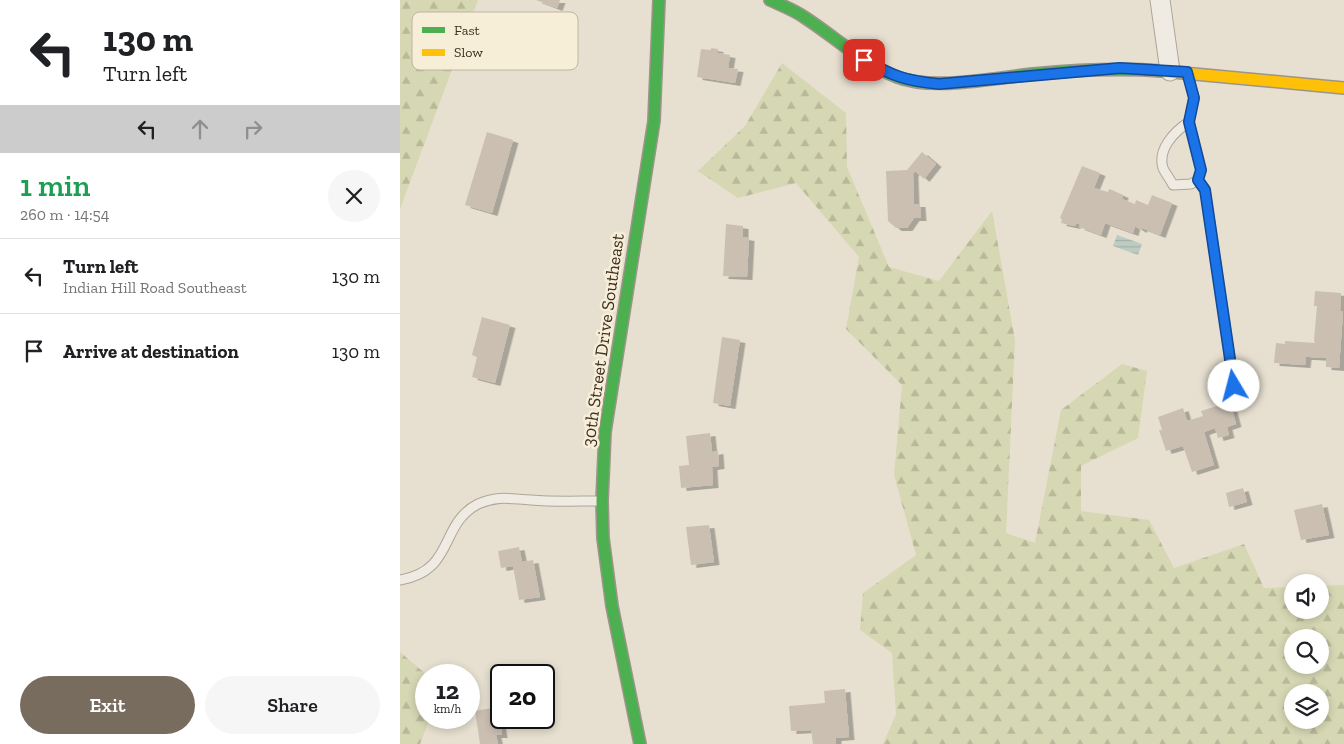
<!DOCTYPE html>
<html lang="en">
<head>
<meta charset="utf-8">
<style>
	body { margin:0; font-family:"Zilla Slab",serif; background:#f6f6f6; color:#202124; height:100vh; display:flex; flex-direction:column; font-size:19px; white-space:nowrap }
	* { box-sizing:border-box; margin:0 }
	p { font-size:16px; color:#757577 }
	.icon { flex:none; width:28px; height:28px; fill:none; stroke:currentColor; stroke-width:2; stroke-linecap:round; stroke-linejoin:round }
	.map { position:relative; flex:1; overflow:hidden }
	.side { display:flex; flex-direction:column; background:#fff; width:400px }
	.side>* { flex:none }
	.guide { background:#fff; color:#202124; overflow:hidden }
	.tools { position:absolute; left:884px; top:574px; display:grid; gap:10px }
	.tools a { display:grid; place-items:center; width:45px; height:45px; border-radius:50%; background:#fff; box-shadow:0 2px 8px #0003; font-size:25px }
	.speed { position:absolute; left:15px; top:664px; display:flex; gap:10px; font-size:25px; font-weight:700; text-align:center }
	.speed>* { display:grid; place-content:center; width:65px; height:65px; border-radius:50%; background:#fff; box-shadow:0 2px 8px #0003; line-height:1 }
	.speed small { font-size:12px; font-weight:400 }
	.speed .limit { border:2px solid #111; border-radius:8px; background:#fff; color:#111 }
	.pin { position:absolute; display:grid; place-items:center; width:42px; height:42px; color:#fff; margin:-21px; border-radius:10px; box-shadow:0 2px 8px #0006 }
	.me { position:absolute; width:55px; margin:-28px; rotate:352deg; stroke-linejoin:round; filter:drop-shadow(0 0 4px #0008) }
	.turn { display:flex; align-items:center; gap:18px; height:105px; padding:0 20px; font-size:22px }
	.turn .icon { width:65px; height:65px; stroke-width:2.5 }
	.turn b { display:block; font-size:35px; line-height:42px }
	.lanes { display:flex; align-items:center; height:48px; padding:0 20px; background:#0003; justify-content:center; gap:25px; direction:ltr }
	.lanes .off { opacity:.35 }
	.round { display:grid; place-items:center; flex:none; width:52px; height:52px; border-radius:26px; background:#f6f6f6 }
	.overview { display:flex; align-items:center; justify-content:space-between; height:85px; padding:0 20px }
	h1 { font-size:30px; font-weight:600; line-height:38px; color:#1e9e55 }
	.action { display:flex; gap:10px; margin-top:auto; padding:10px 20px }
	.action a { flex:1; height:58px; border-radius:30px; background:#786c5e; color:#fff; font-size:20px; font-weight:600; line-height:58px; text-align:center }
	.action a+a { background:#f6f6f6; color:#202124 }
	ul { padding:0; list-style:none }
	li { display:flex; align-items:center; gap:15px; height:75px; padding:0 20px; border-top:1px solid #e0e0e0 }
	li div { flex:1 }
	li b { display:block; font-size:19px }
	li em { font-style:normal }
	main { display:flex; flex:1; min-height:0 }
	.map>svg:first-child { display:block }
	.forest { fill:url(#forest-firs); fill-rule:evenodd }
	.water { fill:url(#water-rules) }
	.building { fill:#cbbfb2; filter:url(#shadow) }
	.lines { fill:none; stroke-linecap:round; stroke-linejoin:round }
	.lane-casing { stroke:#ada599; stroke-width:11 }
	.street-casing { stroke:#ada599; stroke-width:21 }
	.fast-casing { stroke:#9c958a; stroke-width:14 }
	.slow-casing { stroke:#9c958a; stroke-width:14 }
	.lane { stroke:#efebe3; stroke-width:9 }
	.street { stroke:#efebe3; stroke-width:19 }
	.fast { stroke:#4caf50; stroke-width:11 }
	.slow { stroke:#ffc107; stroke-width:11 }
	.route-casing { stroke:#114b97; stroke-width:12 }
	.route { stroke:#1a73e8; stroke-width:9 }
	.labels { text-anchor:middle; stroke-width:5; stroke-linejoin:round; paint-order:stroke }
	.street-label { font-size:18px; fill:#3d2e20; stroke:#f7eed8 }
	.key { fill:#f7eed8; stroke:#bfb4a1; stroke-width:1 }
	.key-label { font-size:14px; fill:#3d2e20 }
</style>
</head>
<body>
<main>
<section class="side">
<div class="guide">
<div class="turn"><svg class="icon" aria-label="left" viewBox="0 0 24 24"><path d="M17 20v-9H6M10 6l-5 5 5 5"/></svg><div><b>130 m</b>Turn left</div></div>
<div class="lanes"><svg class="icon" aria-label="left" viewBox="0 0 24 24"><path d="M17 20v-9H6M10 6l-5 5 5 5"/></svg><svg class="icon off" aria-label="ahead" viewBox="0 0 24 24"><path d="M12 20V5M6 11l6-6 6 6"/></svg><svg class="icon off" aria-label="right" viewBox="0 0 24 24"><path d="M7 20v-9h11M14 6l5 5-5 5"/></svg></div>
</div>
<div class="overview"><div><h1>1 min</h1><p>260 m · 14:54</p></div><a class="round"><svg class="icon" aria-label="close" viewBox="0 0 24 24"><path d="M6 6l12 12M18 6L6 18"/></svg></a></div>
<ul>
<li><svg class="icon" aria-label="left" viewBox="0 0 24 24"><path d="M17 20v-9H6M10 6l-5 5 5 5"/></svg><div><b>Turn left</b><p>Indian Hill Road Southeast</p></div><em>130 m</em></li>
<li><svg class="icon" aria-label="arrive" viewBox="0 0 24 24"><path d="M6 21V4h12l-3 4 3 4H6"/></svg><div><b>Arrive at destination</b></div><em>130 m</em></li>
</ul>
<div class="action"><a>Exit</a><a>Share</a></div>
</section>
<div class="map">
<svg width="944" height="744" viewBox="0 0 944 744">
	<defs>
		<pattern id="forest-firs" width="22" height="20" patternUnits="userSpaceOnUse" patternTransform="scale(1.25)"><rect width="22" height="20" fill="#d6d7b3"/><path d="M5 1l3.5 6h-7zM16 11l3.5 6h-7z" fill="#b9b99a"/></pattern>
		<pattern id="water-rules" width="6" height="5" patternUnits="userSpaceOnUse" patternTransform="scale(1.25)"><rect width="6" height="5" fill="#bcccc2"/><path d="M0 2.5h6" fill="none" stroke="#a2b0a6"/></pattern>
		<filter id="shadow"><feDropShadow dx="5.5" dy="3" stdDeviation="0" flood-color="#0004"/></filter>
	</defs>
	<rect width="100%" height="100%" fill="#e7e0d1"/>
	<path class="forest" d="M0 0H78L0 209Z
		M382 63 446 113 447 167 489 267 539 281 592 211 615 340 606 533 635 543 661 410 722 364 747 371 738 438 681 466V511L749 520 774 568 844 544 864 588 892 587V610H920V586L944 585V744H483L496 714 492 653 460 630 463 593 516 555 494 475 502 385 446 329 459 257 396 183 338 198 298 171 345 126ZM892 638H920V665H892ZM892 692H920V720H892Z
		M0 652 27 675 26 718H30L20 744H0Z"/>
	<path class="water" d="M717 235 742 244 738 255 713 246Z"/>
	<path class="building" d="M136 0H160L157 8Z
		M311 48 318 49V53L330 55 328 68 338 69 335 83 297 77 301 49 311 50Z
		M87 132 113 140 92 213 65 205Z
		M522 152 536 164 524 179 515 171 513 174 514 204H520L521 218H514L507 228H496L488 221 486 171 507 170Z
		M682 166 700 173 694 188 708 192 709 189 712 190 723 195 722 199 735 204 736 200 748 205 752 195 772 203 760 235 742 228 741 230 735 226 733 233 705 223 701 235 679 227 680 224 676 223 675 226 661 223 662 219 660 218Z
		M326 224 343 226V237L349 238 347 277 323 276Z
		M915 291 941 293 940 311 943 312 939 368 926 367V358L910 357H906L905 365 874 363 876 343 885 344V341L915 343 914 340 917 306H914Z
		M82 317 110 325 95 383 72 377 77 357 72 355Z
		M322 337 340 340 330 406 313 403Z
		M830 402 836 424 827 427 829 435 818 438 815 428 804 432 814 465 792 472 783 446 766 451 759 430H762L758 417 783 408 787 421 803 416 801 411Z
		M310 433 312 452 318 451 319 466 312 467 313 485 281 488 279 466 289 465 286 436Z
		M843 488 847 502 829 507 826 493Z
		M922 504 929 535 901 540 894 510Z
		M309 525 314 562 291 565 286 527Z
		M119 547 122 562 133 560 140 597 119 600 113 566 101 568 98 551Z
		M445 689 449 737 436 738V744H413L411 730 391 731 389 706 425 703 424 691Z
		M98 707 102 735H96L98 744H80L75 711Z"/>
	<g class="lines">
		<defs>
			<path id="lane" d="M788 75 794 98 789 122C775 131 757 149 763 168 765 173 770 179 773 185L791 184 798 180 801 170 789 122
				M798 180 805 189 834 386
				M0 580C55 571 39 524 78 504 98 495 111 499 131 500 153 502 177 501 199 501"/>
			<path id="street" d="M760 0 770 71"/>
			<path id="fast" d="M370 0C381 5 394 10 404 17 435 37 462 63 497 77 532 91 595 78 633 74 676 70 719 68 762 71
				M240 744 212 606 203 538 202 501 205 432 254 121 259 0"/>
			<path id="slow" d="M762 71 944 88"/>
		</defs>
		<use href="#lane" class="lane-casing"/>
		<use href="#street" class="street-casing"/>
		<use href="#fast" class="fast-casing"/>
		<use href="#slow" class="slow-casing"/>
		<use href="#lane" class="lane"/>
		<use href="#street" class="street"/>
		<use href="#fast" class="fast"/>
		<use href="#slow" class="slow"/>
	</g>
	<g class="lines">
		<defs>
			<path id="route" d="M464 60C493 76 506 81 539 84L720 68 787 72 794 98 789 122 801 170 798 180 805 190 834 386"/>
		</defs>
		<use href="#route" class="route-casing"/>
		<use href="#route" class="route"/>
	</g>
	<g class="labels">
		<g class="street-label">
			<text transform="translate(203 340) rotate(-82)" y="6">30th Street Drive Southeast</text>
		</g>
	</g>
	<rect x="12" y="12" width="166" height="58" rx="8" class="key"/>
	<rect x="22" y="27" width="23" height="6" fill="#4caf50"/>
	<rect x="22" y="49" width="23" height="7" fill="#ffc107"/>
	<g class="key-label">
		<text x="54" y="35">Fast</text>
		<text x="54" y="57">Slow</text>
	</g>
</svg>
<div class="tools">
<a><svg class="icon" aria-label="sound" viewBox="0 0 24 24"><path d="M4 9h4l5-4v14l-5-4H4zM17 9q2 3 0 6"/></svg></a>
<a><svg class="icon" aria-label="search" viewBox="0 0 24 24"><circle cx="10" cy="10" r="6"/><path d="M15 15l6 6"/></svg></a>
<a><svg class="icon" aria-label="layers" viewBox="0 0 24 24"><path d="M12 4l9 5-9 5-9-5zM3 14l9 5 9-5"/></svg></a>
</div>
<div class="speed"><div>12<small>km/h</small></div><div class="limit">20</div></div>
<div class="pin" style="left:464px;top:60px;background:#d93025"><svg class="icon" aria-label="arrive" viewBox="0 0 24 24"><path d="M6 21V4h12l-3 4 3 4H6"/></svg></div>
<svg class="me" style="left:834px;top:386px" viewBox="-20 -20 40 40"><circle r="19" fill="#fff"/><path d="M0-13L10 11 0 6-10 11z" fill="#1a73e8"/></svg>
</div>
</main>
</body>
</html>
